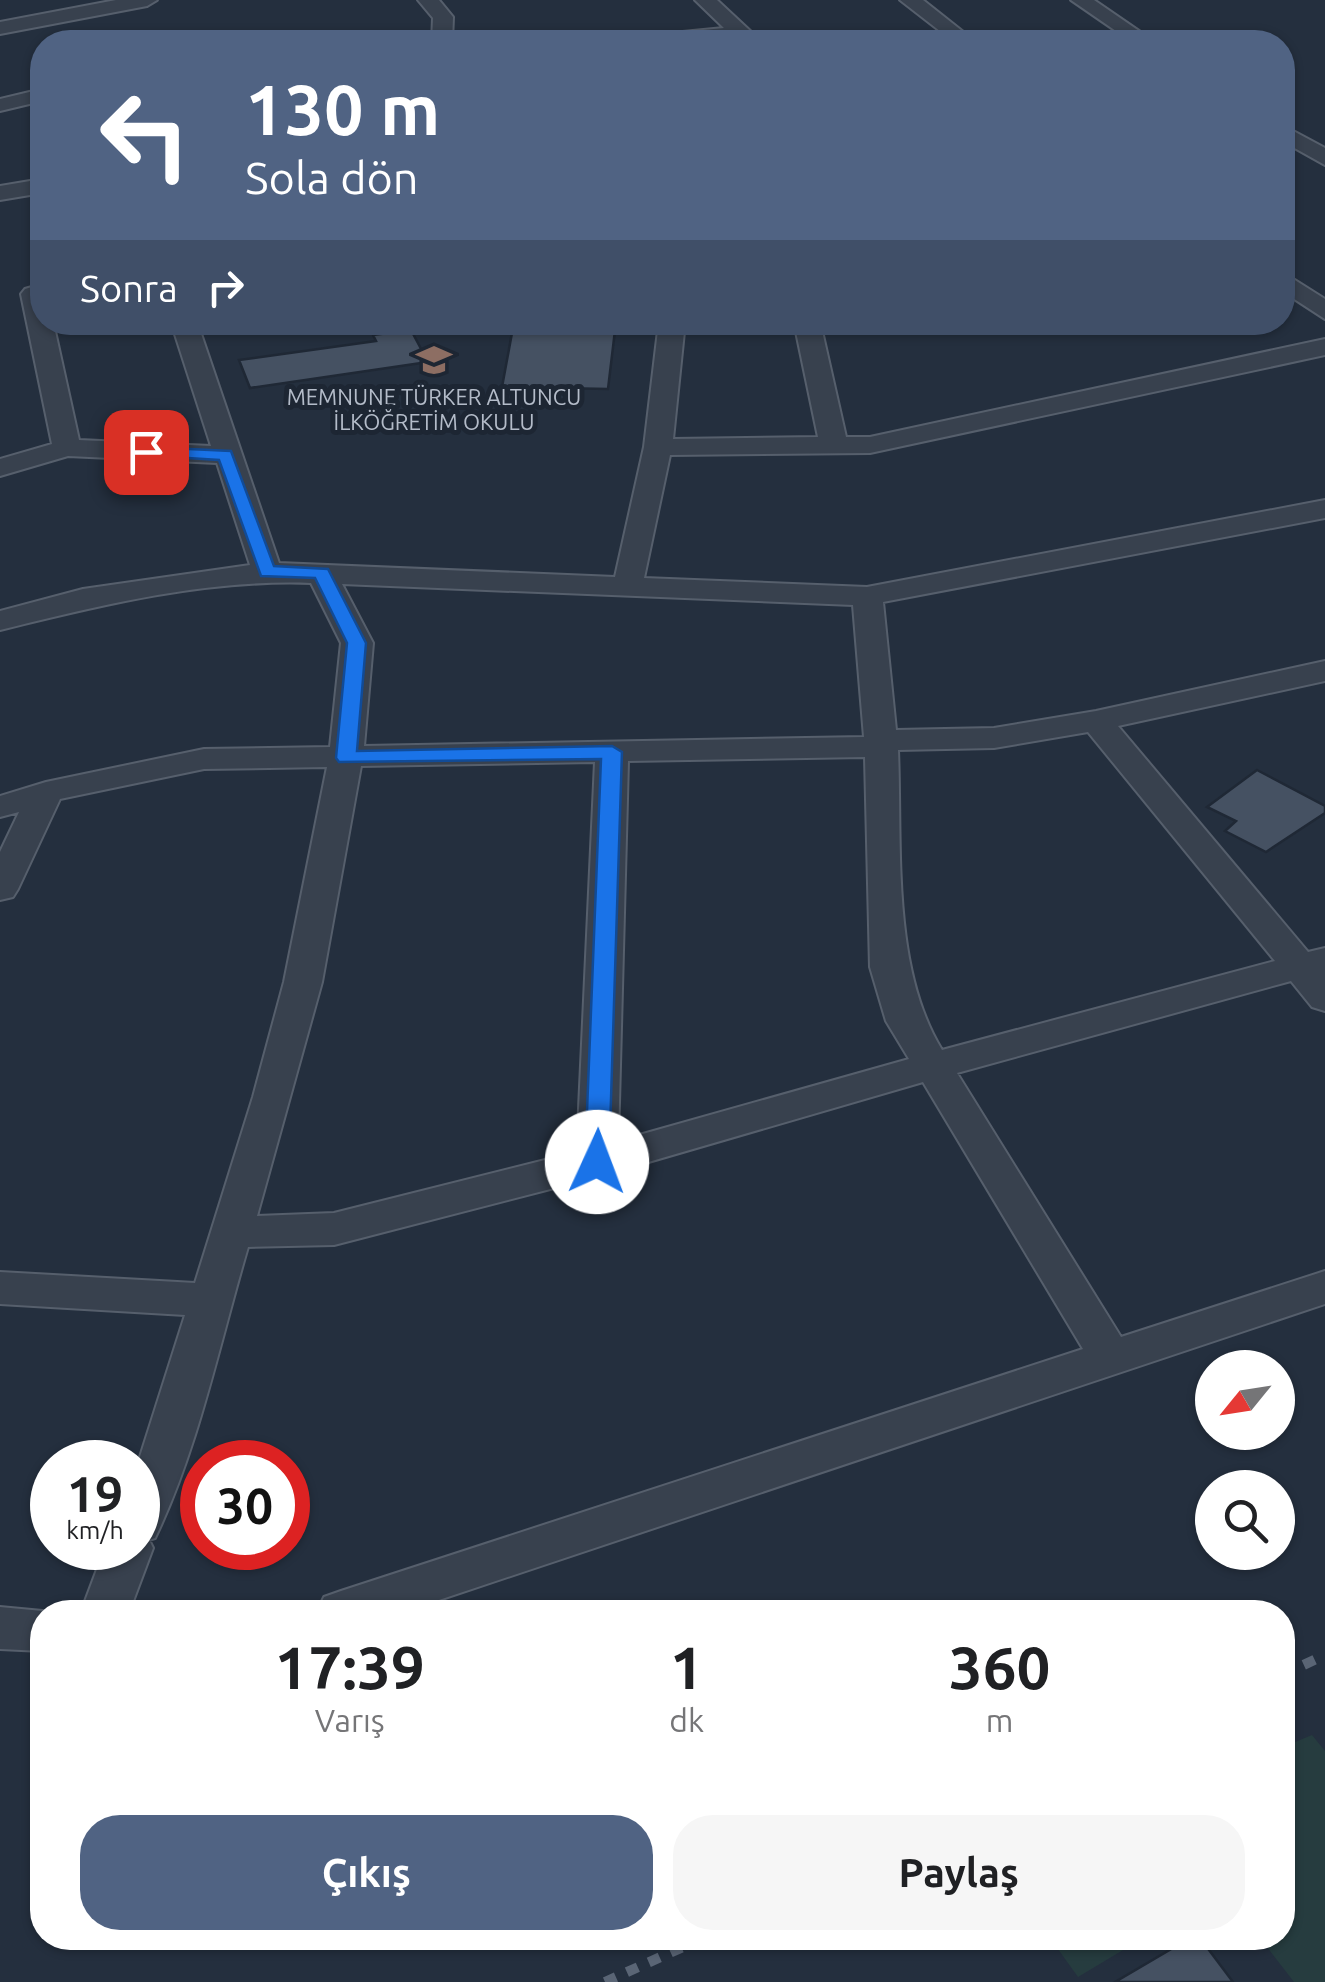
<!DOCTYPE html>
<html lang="tr">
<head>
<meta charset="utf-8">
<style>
	body { margin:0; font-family:Ubuntu,sans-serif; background:#f6f6f6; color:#202124; height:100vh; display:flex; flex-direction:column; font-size:38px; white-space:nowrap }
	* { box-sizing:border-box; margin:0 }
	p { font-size:32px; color:#757577 }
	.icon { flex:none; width:55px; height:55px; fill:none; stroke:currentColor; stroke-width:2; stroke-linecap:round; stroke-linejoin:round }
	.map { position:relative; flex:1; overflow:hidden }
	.details { position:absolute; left:30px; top:1600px; width:1265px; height:350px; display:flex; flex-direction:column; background:#fff; border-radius:40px; box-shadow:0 2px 8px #0004 }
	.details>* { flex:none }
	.banner { position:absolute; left:30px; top:30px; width:1265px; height:305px; border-radius:40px; box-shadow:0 2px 8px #0004; background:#506383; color:#fff; overflow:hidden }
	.needle { width:65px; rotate:240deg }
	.buttons { position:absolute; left:1195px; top:1350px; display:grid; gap:20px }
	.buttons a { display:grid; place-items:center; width:100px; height:100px; border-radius:50%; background:#fff; box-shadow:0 2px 8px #0004; font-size:50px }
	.speed { position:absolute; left:30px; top:1440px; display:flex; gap:20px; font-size:50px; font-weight:700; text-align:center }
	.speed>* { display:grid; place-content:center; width:130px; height:130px; border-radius:50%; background:#fff; box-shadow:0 2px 8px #0004; line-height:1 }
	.speed small { font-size:25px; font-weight:400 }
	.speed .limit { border:15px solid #d22; background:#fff; color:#111 }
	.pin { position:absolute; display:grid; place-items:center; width:85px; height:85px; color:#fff; margin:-42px; border-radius:20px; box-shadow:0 5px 15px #0006 }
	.me { position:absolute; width:110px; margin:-55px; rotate:2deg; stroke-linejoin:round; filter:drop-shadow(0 0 8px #0008) }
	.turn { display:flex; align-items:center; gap:35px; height:210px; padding:0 50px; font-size:45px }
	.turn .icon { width:130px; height:130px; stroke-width:2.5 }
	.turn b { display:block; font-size:70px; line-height:85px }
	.then { display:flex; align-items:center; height:95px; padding:0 50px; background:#0003; gap:20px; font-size:38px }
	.eta { display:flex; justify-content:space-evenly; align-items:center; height:170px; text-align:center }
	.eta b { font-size:60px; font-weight:600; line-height:70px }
	.action { display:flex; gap:20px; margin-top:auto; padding:20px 50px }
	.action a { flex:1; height:115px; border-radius:40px; background:#506383; color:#fff; font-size:40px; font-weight:600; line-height:115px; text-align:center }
	.action a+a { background:#f6f6f6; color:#202124 }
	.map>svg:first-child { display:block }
	.green { fill:#263c3f }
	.building { fill:#455162; stroke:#1f2835; stroke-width:2.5 }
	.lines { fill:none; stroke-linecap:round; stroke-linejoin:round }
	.minor-casing { stroke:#565f6c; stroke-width:4 }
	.minor { fill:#38414e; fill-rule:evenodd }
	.rail { stroke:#5a6575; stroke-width:10; stroke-dasharray:12 12; stroke-linecap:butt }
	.route { fill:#1a73e8; stroke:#114b97; stroke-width:2.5 }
	.labels { text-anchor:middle; stroke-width:10; stroke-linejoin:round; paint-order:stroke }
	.far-poi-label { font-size:22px; fill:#b4bcc9; stroke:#1d2633 }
</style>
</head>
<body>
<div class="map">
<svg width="1325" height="1982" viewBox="0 0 1325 1982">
	<rect width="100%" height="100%" fill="#242f3e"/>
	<path class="green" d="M1312 1735 1325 1751V1982H1294L1260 1938H1282L1283 1747Z
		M1050 1938H1143L1078 1977Z"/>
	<path class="building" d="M514 322H616L608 389 502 387Z
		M411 330 428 362 250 388 239 360 376 341 373 335Z
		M1257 770 1325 806V813L1266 852 1225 831 1236 821 1207 807Z
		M1190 1938H1200L1233 1982H1115Z"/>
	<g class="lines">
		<defs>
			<path id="minor" d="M116 0H157L147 6 0 34V22Z
				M418 0H439L453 17 452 42H432L433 18Z
				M695 0H717L762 42H741L736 39 631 42 641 36 724 28Z
				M900 0H923L976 42H954Z
				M1071 0H1094L1155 42H1132Z
				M42 89V101L0 111V99Z
				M1282 125 1325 148V165L1282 141Z
				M42 179V193L0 200V186Z
				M1282 272 1325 299V319L1282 291Z
				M42 284V322H53L79 440 211 446 171 322H197L279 563 615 577 644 447 659 322H685L673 439 818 437 794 322H820L846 437H870L1325 339V355L870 453 670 455 644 578 867 587 1325 500V518L883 602 896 730 994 728 1096 711 1325 661V681L1118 726 1308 952 1325 948V1011L1312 1007 1291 981 957 1073 1121 1337 1325 1271V1304L403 1612H317L324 1597 341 1591 1083 1349 923 1082 597 1177 334 1245 248 1247C220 1341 198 1450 155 1538L149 1540 153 1548 129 1612H81L105 1548H138V1463L185 1315 0 1304V1272L195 1283 253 1097 284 982 327 767 204 769 60 799 18 889 13 897 0 900V852L19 812 0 817V796L46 782 204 749 330 747 341 643 311 583C206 579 101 605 0 630V611L83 589 250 565 217 463 68 456 0 476V459L52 444 21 294 25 289ZM342 584 853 605 864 737 364 746 373 643ZM1088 732 1275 961 942 1050C891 967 902 846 898 750L994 748ZM865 757 870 967 886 1021 909 1059 618 1141 628 761ZM595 762 577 1152 334 1213 257 1216 322 982 361 766Z
				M0 1607 53 1612H42V1651L0 1649Z"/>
		</defs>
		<use href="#minor" class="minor-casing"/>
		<use href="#minor" class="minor"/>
		<path class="rail" d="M1282 1675 1325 1655
			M605 1982 703 1938"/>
	</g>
	<path class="route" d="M146 447 231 451 274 566 328 569 366 643 357 751 612 746 622 752 609 1162 606 1168 597 1171 585 1162 601 759 339 762 336 758 347 643 315 578 261 576 219 460 140 455V448Z"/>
	<defs>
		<symbol id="school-bare" viewBox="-9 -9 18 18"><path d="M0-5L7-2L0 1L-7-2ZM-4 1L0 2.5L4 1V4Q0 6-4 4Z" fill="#8d6e63" stroke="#1d2633" stroke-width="2.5" paint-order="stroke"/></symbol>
	</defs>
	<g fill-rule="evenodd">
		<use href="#school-bare" x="409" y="335" width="50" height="50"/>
	</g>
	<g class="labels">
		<g class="far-poi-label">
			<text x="434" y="405">MEMNUNE TÜRKER ALTUNCU<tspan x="434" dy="25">İLKÖĞRETİM OKULU</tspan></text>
		</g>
	</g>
</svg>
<div class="buttons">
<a><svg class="needle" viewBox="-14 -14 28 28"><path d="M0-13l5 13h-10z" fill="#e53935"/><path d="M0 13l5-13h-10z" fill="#757577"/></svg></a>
<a><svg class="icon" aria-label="search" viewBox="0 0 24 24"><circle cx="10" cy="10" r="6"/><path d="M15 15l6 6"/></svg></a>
</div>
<div class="speed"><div>19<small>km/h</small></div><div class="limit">30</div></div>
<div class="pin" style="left:146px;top:452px;background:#d93025"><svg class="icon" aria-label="arrive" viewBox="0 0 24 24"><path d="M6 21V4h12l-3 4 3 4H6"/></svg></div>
<svg class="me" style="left:597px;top:1162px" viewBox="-20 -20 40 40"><circle r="19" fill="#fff"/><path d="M0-13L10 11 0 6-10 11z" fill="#1a73e8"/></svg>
<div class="banner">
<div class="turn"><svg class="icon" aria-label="left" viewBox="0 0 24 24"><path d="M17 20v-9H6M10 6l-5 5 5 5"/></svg><div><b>130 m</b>Sola dön</div></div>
<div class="then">Sonra<svg class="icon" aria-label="right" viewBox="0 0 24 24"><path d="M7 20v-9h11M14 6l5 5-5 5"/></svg></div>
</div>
<section class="details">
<div class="eta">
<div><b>17:39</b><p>Varış</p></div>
<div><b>1</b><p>dk</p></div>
<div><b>360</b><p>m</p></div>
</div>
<div class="action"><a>Çıkış</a><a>Paylaş</a></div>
</section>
</div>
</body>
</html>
